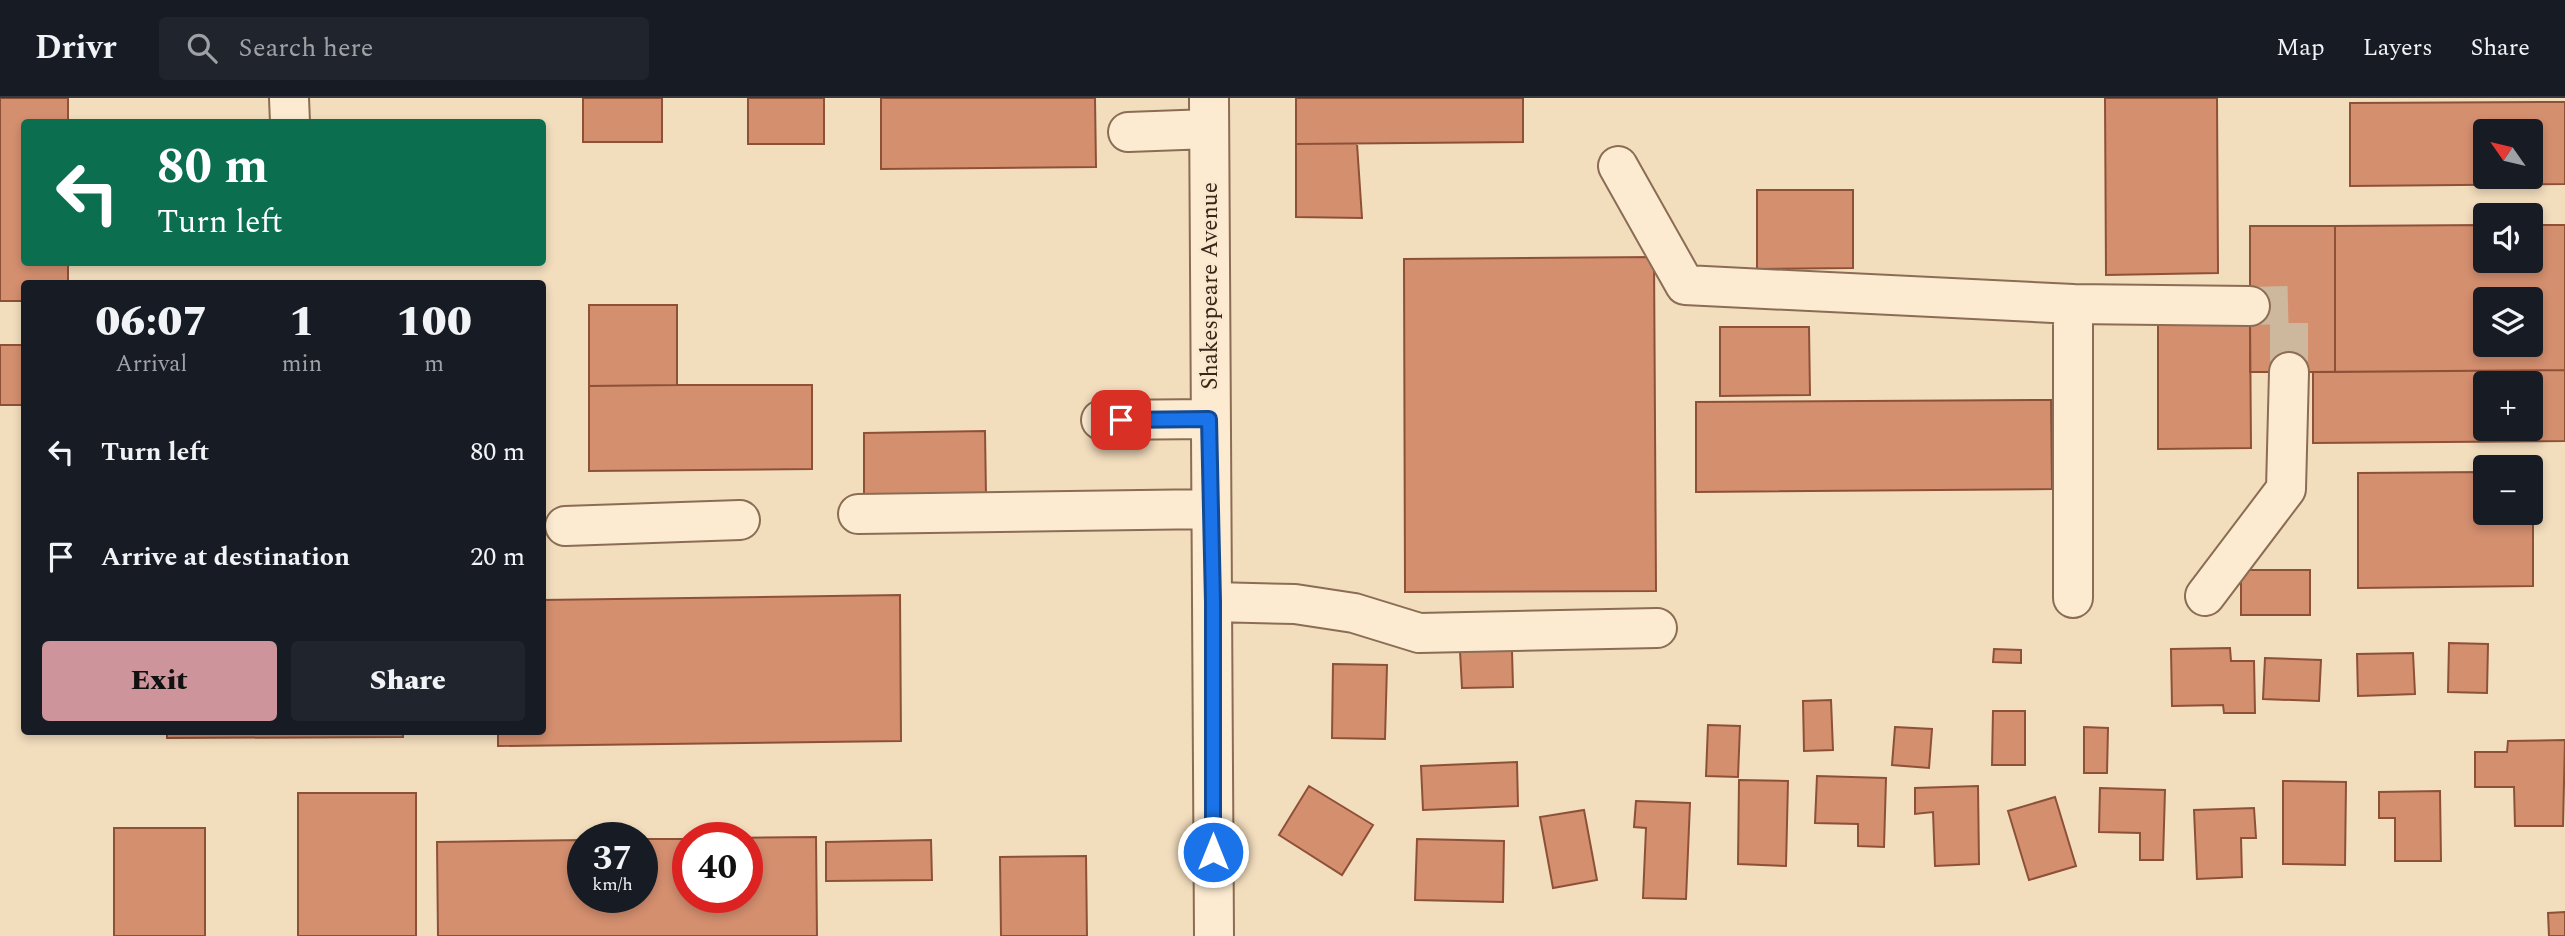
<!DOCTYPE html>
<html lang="en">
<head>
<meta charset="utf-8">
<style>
	body { margin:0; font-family:Spectral,serif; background:#20242c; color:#f1f3f6; height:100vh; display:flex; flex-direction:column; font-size:26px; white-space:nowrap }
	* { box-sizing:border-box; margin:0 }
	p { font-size:23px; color:#9ea1a6 }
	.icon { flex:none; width:38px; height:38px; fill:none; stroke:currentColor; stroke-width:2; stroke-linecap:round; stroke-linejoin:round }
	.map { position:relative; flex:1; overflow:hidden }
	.drawer { position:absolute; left:21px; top:182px; width:525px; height:455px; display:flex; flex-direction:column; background:#171b24; border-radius:7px; box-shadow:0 4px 10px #0003 }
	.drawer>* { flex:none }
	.hud { position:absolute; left:21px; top:21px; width:525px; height:147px; border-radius:7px; box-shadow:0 4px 10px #0003; background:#0b6e4f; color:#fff; overflow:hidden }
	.needle { width:46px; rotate:304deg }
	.fabs { position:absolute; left:2473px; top:21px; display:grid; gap:14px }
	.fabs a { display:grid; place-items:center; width:70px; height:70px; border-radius:7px; background:#171b24; box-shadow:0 4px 10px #0003; font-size:35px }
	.speed { position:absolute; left:567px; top:724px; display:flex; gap:14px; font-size:35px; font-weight:700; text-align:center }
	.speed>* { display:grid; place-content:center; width:91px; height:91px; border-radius:50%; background:#171b24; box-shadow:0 4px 10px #0003; line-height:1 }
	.speed small { font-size:18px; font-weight:400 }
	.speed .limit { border:10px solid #d22; background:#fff; color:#111 }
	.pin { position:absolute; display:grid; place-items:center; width:60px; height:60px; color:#fff; margin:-30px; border-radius:14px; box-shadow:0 4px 10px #0006 }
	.me { position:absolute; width:77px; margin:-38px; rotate:0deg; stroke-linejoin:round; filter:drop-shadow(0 0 5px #0008) }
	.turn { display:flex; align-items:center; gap:24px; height:147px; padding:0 21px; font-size:32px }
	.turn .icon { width:91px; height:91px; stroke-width:2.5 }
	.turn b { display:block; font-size:49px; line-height:60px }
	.eta { display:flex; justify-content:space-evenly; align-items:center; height:119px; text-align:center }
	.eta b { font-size:42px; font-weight:800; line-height:49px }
	.action { display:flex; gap:14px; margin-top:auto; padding:14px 21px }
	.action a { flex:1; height:80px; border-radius:7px; background:#cd949b; color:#111; font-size:28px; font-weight:800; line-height:80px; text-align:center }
	.action a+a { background:#20242c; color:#f1f3f6 }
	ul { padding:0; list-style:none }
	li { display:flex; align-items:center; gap:21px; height:105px; padding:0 21px }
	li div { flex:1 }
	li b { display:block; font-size:26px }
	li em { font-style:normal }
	header { display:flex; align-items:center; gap:42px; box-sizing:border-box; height:98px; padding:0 35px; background:#171b24; border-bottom:2px solid #363941 }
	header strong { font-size:33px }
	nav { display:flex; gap:38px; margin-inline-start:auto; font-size:24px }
	.search { width:490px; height:63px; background:#20242c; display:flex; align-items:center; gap:18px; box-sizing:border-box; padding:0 24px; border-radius:7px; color:#9ea1a6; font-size:26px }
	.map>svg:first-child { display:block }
	.building { fill:#d48f6f; stroke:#8d5138; stroke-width:2; fill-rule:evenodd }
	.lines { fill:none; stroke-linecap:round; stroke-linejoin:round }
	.minor-tunnel { stroke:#cdb89d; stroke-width:38; stroke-dasharray:38 19; stroke-linecap:butt }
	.minor-casing { stroke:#8b6c54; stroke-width:42 }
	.minor { stroke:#fcebd1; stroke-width:38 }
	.route-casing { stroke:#114b97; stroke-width:18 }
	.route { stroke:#1a73e8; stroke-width:12 }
	.labels { text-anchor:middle; stroke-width:5; stroke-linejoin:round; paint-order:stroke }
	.street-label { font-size:23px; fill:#39261b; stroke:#f9e8cd }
</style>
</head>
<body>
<header>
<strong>Drivr</strong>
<div class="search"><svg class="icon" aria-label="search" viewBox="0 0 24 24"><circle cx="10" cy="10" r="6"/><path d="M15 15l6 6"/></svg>Search here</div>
<nav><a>Map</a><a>Layers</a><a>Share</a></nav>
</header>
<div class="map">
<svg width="2565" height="838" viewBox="0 0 2565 838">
	<rect width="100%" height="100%" fill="#f2ddbd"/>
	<path class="building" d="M0 0H68V24H24V164H68V186H24V203H0Z
		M583 0H662V44H583Z
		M748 0H824V46H748Z
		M881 0H1095L1096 69 881 71Z
		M1296 0H1523V44L1296 46Z
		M2105 0H2217L2218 175 2106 177Z
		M2565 4V86L2350 88V5ZM2485 33H2530V79H2485Z
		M1296 46H1357L1362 120 1296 119Z
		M1757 92H1853V170L1757 171Z
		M2485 127V163H2530V127H2565V272L2335 274V128ZM2485 201H2530V247H2485Z
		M2250 128H2335V274H2250Z
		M1654 159 1656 493 1405 494 1404 161Z
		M589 207H677V287L589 288Z
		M2158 220H2250L2251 350 2158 351Z
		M1720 229H1809L1810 297 1720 298Z
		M0 247H24V307H0Z
		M2565 272V343L2313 345V274ZM2485 285H2530V331H2485Z
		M677 287H812V371L589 373V288Z
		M2051 302 2052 391 1696 394V304Z
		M985 333 986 399 864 401V335Z
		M2530 373H2533V488L2358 490V375L2485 374V415H2530Z
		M2241 472H2310V517H2241Z
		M900 497 901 643 498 648V634H542V502Z
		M2449 545 2488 546 2487 595 2448 594Z
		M2230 550 2231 563H2254L2255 615H2224L2223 607 2172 608 2171 551Z
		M1994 551 2021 552V565L1993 564Z
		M1460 553H1512L1513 589 1462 590Z
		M2413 555 2415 596 2358 598 2357 556Z
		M2265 560 2321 562 2319 603 2263 601Z
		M1333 566 1387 567 1385 641 1332 640Z
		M1831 602 1833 652 1804 653 1803 603Z
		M1993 613H2025V667H1992Z
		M1708 627 1740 628 1738 679 1706 678Z
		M1895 629 1932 631 1929 670 1892 667Z
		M2084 629 2108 630 2107 675H2084Z
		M167 634H403V639L167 640Z
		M2565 642 2563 728H2515L2514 689H2475V654H2507L2508 643Z
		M1517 664 1518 708 1423 712 1421 668Z
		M1817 678 1886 680 1884 749 1858 748V726L1815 725Z
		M1739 682 1788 683 1786 768 1738 766Z
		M2283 683 2346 684 2345 767 2283 766Z
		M1309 688 1373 727 1342 777 1279 737Z
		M1978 688 1979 766 1935 768 1933 714 1915 716V690Z
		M2100 690 2165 692 2163 762H2140V735L2099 734Z
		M2440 693 2441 763H2395V720H2379V694Z
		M298 695H416V838H298Z
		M2055 699 2076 768 2029 782 2008 713Z
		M1636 703 1690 705 1686 801 1643 800 1646 730 1634 729Z
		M2254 710 2256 740H2241L2242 779 2197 781 2194 712Z
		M1584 712 1597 782 1553 790 1540 719Z
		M114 730H205V838H114Z
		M816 739 817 838H438L437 744 583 742V800H642V741H688V800H747V740H727Z
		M1417 741 1504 743 1503 804 1415 802Z
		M931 742 932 782 826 783V744Z
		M1086 758 1087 838H1001L1000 759Z
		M2565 814V838H2549L2548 815Z"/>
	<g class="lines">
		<path class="minor-tunnel" d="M2250 208 2289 207V274"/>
		<defs>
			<path id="minor" d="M289 0 290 24
				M1209 0 1214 838
				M1128 34 1209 31
				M1618 68 1685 187 2073 206V500
				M2073 206 2250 208
				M1101 322 1209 321
				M858 416 1211 411
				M565 428 740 422
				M2205 498 2286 391 2289 274
				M1213 504 1295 506 1354 515 1419 535 1657 530"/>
		</defs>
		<use href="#minor" class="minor-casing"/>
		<use href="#minor" class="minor"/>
	</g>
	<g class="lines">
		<defs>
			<path id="route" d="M1121 322 1209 321 1213 504V754"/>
		</defs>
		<use href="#route" class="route-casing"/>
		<use href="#route" class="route"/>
	</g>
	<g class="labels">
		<g class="street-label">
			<text transform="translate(1209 188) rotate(-90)" y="8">Shakespeare Avenue</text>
		</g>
	</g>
</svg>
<div class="fabs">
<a><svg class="needle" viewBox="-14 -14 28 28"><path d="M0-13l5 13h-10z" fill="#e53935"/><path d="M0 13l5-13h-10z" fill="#9ea1a6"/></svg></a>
<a><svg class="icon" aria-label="sound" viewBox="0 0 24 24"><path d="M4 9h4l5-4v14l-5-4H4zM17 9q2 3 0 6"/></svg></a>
<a><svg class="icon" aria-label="layers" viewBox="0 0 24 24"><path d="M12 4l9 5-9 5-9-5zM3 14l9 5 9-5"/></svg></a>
<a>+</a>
<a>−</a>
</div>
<div class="speed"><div>37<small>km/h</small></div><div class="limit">40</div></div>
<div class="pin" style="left:1121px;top:322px;background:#d93025"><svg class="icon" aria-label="arrive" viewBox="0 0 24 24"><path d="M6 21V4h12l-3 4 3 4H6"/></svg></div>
<svg class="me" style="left:1213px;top:754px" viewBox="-20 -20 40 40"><circle r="17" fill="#1a73e8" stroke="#fff" stroke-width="3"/><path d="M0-11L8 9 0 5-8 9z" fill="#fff"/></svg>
<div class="hud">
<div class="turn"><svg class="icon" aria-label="left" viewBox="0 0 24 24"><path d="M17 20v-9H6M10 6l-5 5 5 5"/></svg><div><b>80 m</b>Turn left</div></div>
</div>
<section class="drawer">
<div class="eta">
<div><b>06:07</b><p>Arrival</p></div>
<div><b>1</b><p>min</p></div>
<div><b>100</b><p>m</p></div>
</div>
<ul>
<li><svg class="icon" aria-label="left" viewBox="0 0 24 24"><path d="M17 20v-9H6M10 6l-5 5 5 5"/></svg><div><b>Turn left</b></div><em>80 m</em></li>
<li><svg class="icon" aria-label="arrive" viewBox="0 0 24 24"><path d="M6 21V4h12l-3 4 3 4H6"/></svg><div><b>Arrive at destination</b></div><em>20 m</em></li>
</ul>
<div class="action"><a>Exit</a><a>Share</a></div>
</section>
</div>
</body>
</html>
